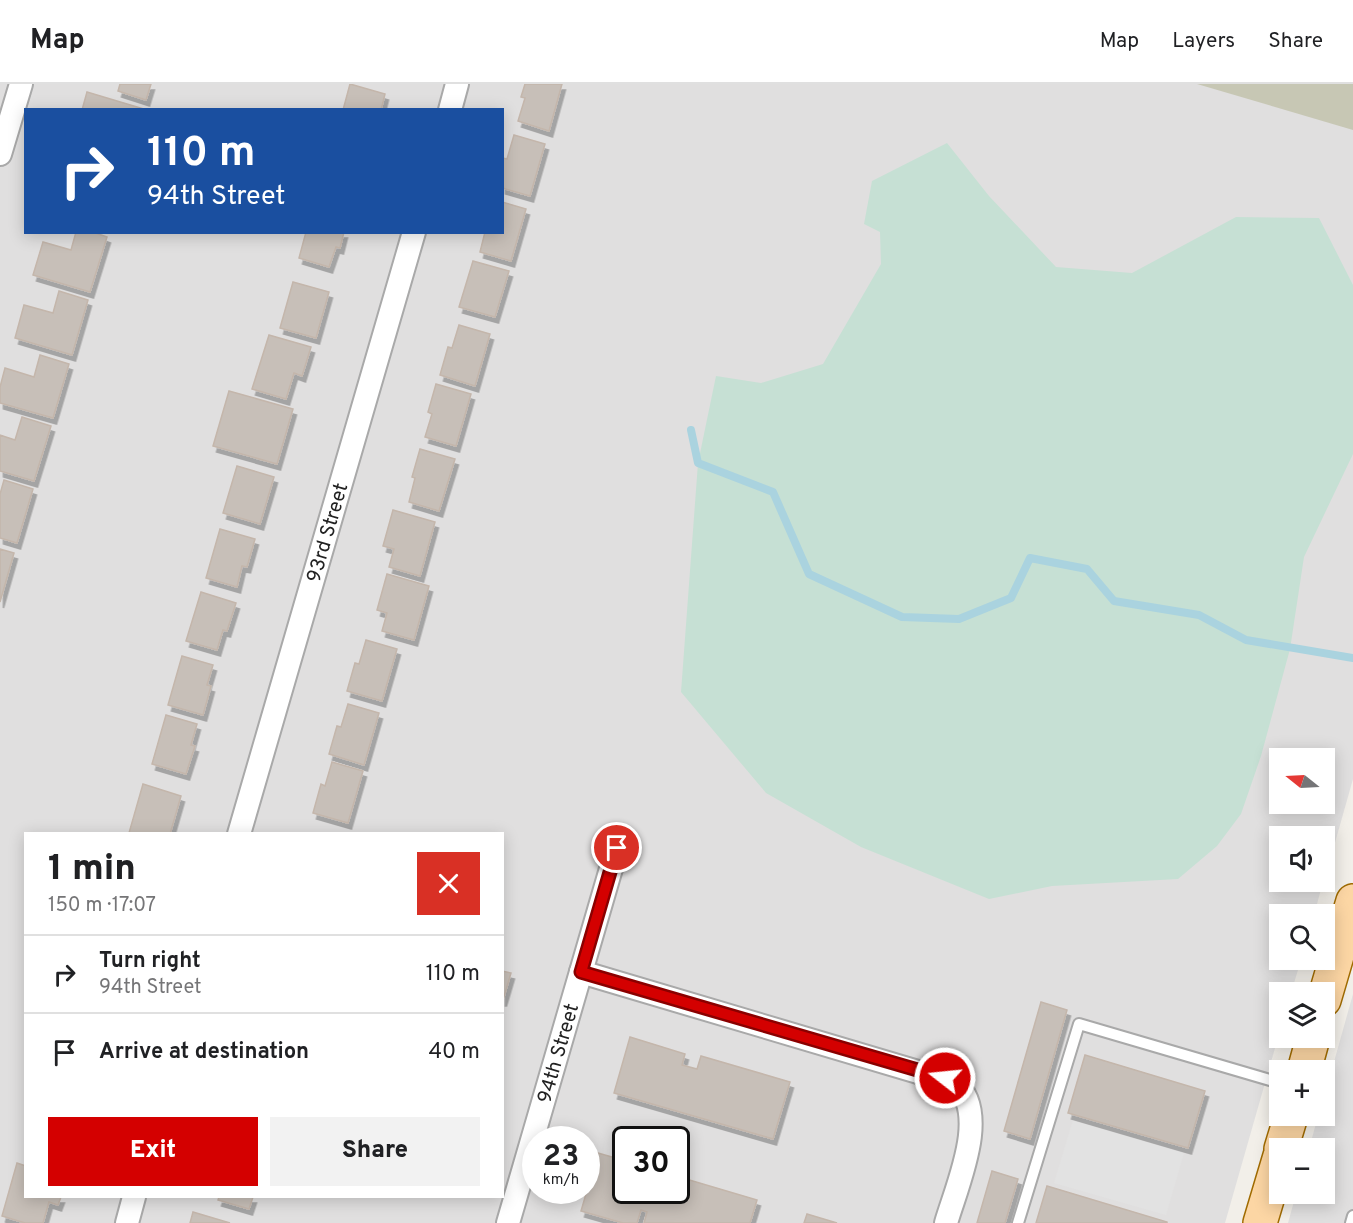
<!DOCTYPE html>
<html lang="en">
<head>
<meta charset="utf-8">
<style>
	body { margin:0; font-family:Overpass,sans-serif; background:#f2f2f2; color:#202124; height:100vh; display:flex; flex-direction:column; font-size:22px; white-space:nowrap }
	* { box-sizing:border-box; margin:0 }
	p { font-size:20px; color:#757577 }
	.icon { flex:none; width:33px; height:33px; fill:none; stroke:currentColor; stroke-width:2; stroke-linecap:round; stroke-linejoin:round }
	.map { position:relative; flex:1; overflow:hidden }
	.panel { position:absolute; left:24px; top:748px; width:480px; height:366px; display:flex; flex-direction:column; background:#fff; border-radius:0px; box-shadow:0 3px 15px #0003 }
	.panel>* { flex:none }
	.top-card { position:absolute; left:24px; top:24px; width:480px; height:126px; border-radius:0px; box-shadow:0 3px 15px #0003; background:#1a4fa0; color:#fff; overflow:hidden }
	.needle { width:39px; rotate:288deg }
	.buttons { position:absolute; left:1269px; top:664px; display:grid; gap:12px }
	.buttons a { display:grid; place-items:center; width:66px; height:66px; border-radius:0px; background:#fff; box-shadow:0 3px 15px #0003; font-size:30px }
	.speed { position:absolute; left:522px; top:1042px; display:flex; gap:12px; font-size:30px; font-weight:700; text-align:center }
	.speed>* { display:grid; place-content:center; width:78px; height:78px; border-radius:50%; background:#fff; box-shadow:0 3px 15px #0003; line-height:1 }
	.speed small { font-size:15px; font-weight:400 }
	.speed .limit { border:3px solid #111; border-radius:9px; background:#fff; color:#111 }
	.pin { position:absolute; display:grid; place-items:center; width:51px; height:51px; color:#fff; margin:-26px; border:3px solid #fff; border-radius:50%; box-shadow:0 2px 6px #0007 }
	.me { position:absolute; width:66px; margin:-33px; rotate:286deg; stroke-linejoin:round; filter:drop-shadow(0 0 4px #0008) }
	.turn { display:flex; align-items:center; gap:21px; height:126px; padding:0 24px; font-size:27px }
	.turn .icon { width:78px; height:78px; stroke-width:2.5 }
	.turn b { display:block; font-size:42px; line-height:51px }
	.round { display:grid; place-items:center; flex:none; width:63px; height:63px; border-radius:0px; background:#f2f2f2 }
	.headline { display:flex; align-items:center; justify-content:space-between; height:102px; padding:0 24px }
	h1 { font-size:36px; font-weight:800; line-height:45px }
	.primary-button { display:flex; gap:12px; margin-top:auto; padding:12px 24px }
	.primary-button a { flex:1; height:69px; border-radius:0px; background:#d40000; color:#fff; font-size:24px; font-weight:800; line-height:69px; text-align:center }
	.primary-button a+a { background:#f2f2f2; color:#202124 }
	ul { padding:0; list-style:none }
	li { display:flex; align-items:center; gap:18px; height:78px; padding:0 24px; border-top:2px solid #e0e0e0 }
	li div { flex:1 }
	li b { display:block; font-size:22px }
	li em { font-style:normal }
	header { display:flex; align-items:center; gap:36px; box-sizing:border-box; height:84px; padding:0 30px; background:#fff; border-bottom:2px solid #e0e0e0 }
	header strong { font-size:28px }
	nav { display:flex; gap:33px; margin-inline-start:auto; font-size:21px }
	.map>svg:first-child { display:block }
	.residential { fill:#e0dfdf; fill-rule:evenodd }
	.construction { fill:#c7c7b4 }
	.wetland { fill:#c6e0d4 }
	.parking { fill:#e2e2e2 }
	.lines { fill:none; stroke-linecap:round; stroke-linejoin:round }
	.stream { stroke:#aad3df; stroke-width:8 }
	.building { fill:#c7bfb8; stroke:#c4b6ab; stroke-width:1.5; filter:url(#shadow) }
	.service-casing { stroke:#a9a9a9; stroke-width:14 }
	.minor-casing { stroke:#a9a9a9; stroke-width:26 }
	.primary-casing { stroke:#a06b00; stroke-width:36 }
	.service { stroke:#fff; stroke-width:10 }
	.minor { stroke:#fff; stroke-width:22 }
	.primary { stroke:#fcd6a4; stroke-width:33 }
	.route-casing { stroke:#8a0000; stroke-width:15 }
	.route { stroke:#d40000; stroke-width:10 }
	.labels { text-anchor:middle; stroke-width:5; stroke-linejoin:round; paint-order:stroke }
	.street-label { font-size:20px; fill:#222; stroke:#fff }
</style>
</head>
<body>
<header>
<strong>Map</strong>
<nav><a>Map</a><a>Layers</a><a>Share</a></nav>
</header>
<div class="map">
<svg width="1353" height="1139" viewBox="0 0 1353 1139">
	<defs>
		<filter id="shadow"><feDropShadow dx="3.5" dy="6" stdDeviation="0" flood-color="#0004"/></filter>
	</defs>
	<rect width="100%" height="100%" fill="#f2efe9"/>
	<path class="residential" d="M0 0H1353V695L1325 794 1324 753H1280V798H1323L1314 831H1280V876H1301L1291 909H1280L1279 950 1225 1139H0ZM26 26H502V148H26ZM1280 675H1324V720H1280ZM26 750H502V1113H26ZM536 1056H586V1107H536ZM626 1056H676V1107H626Z
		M1353 910V1139H1288L1296 1110H1324V1065H1309L1318 1032H1324L1325 1010Z"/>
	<path class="construction" d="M1197 0H1353V46Z"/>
	<path class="wetland" d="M947 59 989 112 1056 183 1132 189 1236 133 1319 134 1353 201V370L1304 473 1290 565 1261 672 1241 730 1217 762 1178 795 1052 802 989 815 861 763 766 709 681 608 698 379 716 292 761 299 823 280 881 180 880 148 864 140 872 97Z"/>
	<path class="parking" d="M1073 1036 1184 1069 1166 1131 1054 1099Z"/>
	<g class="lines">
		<path class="stream" d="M691 346 698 379 773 408 809 490 902 533 959 535 1011 514 1030 474 1087 485 1114 517 1199 531 1246 556 1353 574"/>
	</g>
	<path class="building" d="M120 0H151L146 16 118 7Z
		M350 0 385 10 381 26H343Z
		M525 0H562L549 47 518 37 525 14 521 13Z
		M87 8 144 25V26H82Z
		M514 51 545 60 530 112 502 104V76L503 74 507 75Z
		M502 118 526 125 511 177 480 168 485 148H502Z
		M76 148H93L107 153 90 208 33 191 43 158 71 166Z
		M306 148H344L340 164 336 163 329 183 299 174Z
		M473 177 509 187 495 233 459 223Z
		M293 198 329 208 316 254 280 244Z
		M59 207 88 216 72 271 15 254 24 221 53 229Z
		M459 241 490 250 475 302 440 291 448 263 452 264Z
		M269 251 311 263 302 292 294 289 286 315 252 305Z
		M40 271 69 280 53 334 0 319V303L5 284 34 293Z
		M436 300 471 310 456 362 425 353 432 330 428 328Z
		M229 307 293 325 277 380 213 362Z
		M22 333 51 342 34 397 0 387V351L15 356Z
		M420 365 455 375 439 427 409 418 415 394 412 393Z
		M237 382 274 393 260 440 223 429Z
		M4 396 33 405 17 459 0 454V410Z
		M393 426 435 438 420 492 389 483 394 465 383 462Z
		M220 445 255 455 247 483 242 482 237 503 206 494Z
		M0 465 14 469 0 518Z
		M387 490 429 502 414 556 382 547 387 529 377 526Z
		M201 508 236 519 227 547 223 546 217 566 186 557Z
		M366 556 397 565 382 617 347 607 355 579 359 580Z
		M182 572 213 581 207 601 211 602 203 631 168 621Z
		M348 620 379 629 364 681 329 670 337 642 341 643Z
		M166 631 197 640 191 661 195 662 186 690 152 680Z
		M332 678 363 687 348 739 313 729 321 700 325 702Z
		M143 700 181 712 170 750 129 749Z
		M502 887 511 889 503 916H502Z
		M1041 918 1067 926 1030 1055 1004 1047Z
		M630 953 685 970 682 981 697 985 701 972 790 998 773 1055 614 1009Z
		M1085 971 1205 1007 1188 1064 1068 1029Z
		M598 1069 626 1077V1107H676V1092L757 1116 750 1139H644L647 1128 641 1126 637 1139H623L581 1127Z
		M17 1079 26 1082V1113H61L58 1121 49 1118 43 1139H25L2 1132Z
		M992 1087 1018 1095 1005 1139H977Z
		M1047 1102 1167 1138V1139H1036Z
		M219 1113H253L249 1125 218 1116Z
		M193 1128 230 1139H190Z
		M807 1130 837 1139H804Z"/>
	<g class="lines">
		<defs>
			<path id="service" d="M1018 1139 1079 940 1280 999
				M1351 1139 1353 1132"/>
			<g id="minor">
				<path d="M450 26 457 0"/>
				<path d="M0 70 21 0"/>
				<path id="s1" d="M239 750 414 148"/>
				<path d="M581 888 955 999C990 1029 957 1101 946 1139"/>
				<path d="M127 1139 134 1113"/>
				<path id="s2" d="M508 1139 617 764"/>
			</g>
			<path id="primary" d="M1324 916 1353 817
				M1304 987 1313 954
				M1281 1065 1291 1032
				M1260 1139 1280 1072"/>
		</defs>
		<use href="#service" class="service-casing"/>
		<use href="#minor" class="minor-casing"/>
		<use href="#primary" class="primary-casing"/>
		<use href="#service" class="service"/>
		<use href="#minor" class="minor"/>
		<use href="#primary" class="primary"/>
	</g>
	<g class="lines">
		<defs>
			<path id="route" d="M617 764 581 888 945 994"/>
		</defs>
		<use href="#route" class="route-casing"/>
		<use href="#route" class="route"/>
	</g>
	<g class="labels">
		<g class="street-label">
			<text dy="7" stroke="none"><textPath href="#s1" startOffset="314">93rd Street</textPath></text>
			<text dy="7" stroke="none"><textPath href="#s2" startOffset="177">94th Street</textPath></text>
		</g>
	</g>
</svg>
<div class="buttons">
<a><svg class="needle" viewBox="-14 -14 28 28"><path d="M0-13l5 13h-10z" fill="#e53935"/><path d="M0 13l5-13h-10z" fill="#757577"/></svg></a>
<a><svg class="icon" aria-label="sound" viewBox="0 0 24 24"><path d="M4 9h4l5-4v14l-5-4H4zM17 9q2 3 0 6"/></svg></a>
<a><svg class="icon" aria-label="search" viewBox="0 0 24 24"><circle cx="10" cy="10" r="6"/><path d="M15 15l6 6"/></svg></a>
<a><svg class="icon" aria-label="layers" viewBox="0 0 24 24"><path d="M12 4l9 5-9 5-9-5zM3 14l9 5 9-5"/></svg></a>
<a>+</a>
<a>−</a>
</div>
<div class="speed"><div>23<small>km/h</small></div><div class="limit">30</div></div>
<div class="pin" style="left:617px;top:764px;background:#d93025"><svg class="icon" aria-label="arrive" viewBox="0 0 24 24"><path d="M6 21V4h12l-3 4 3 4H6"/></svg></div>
<svg class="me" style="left:945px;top:994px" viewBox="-20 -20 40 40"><circle r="17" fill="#d40000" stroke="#fff" stroke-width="3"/><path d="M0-11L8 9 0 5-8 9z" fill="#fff"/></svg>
<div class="top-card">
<div class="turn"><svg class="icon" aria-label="right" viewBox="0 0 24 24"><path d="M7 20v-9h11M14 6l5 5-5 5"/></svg><div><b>110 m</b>94th Street</div></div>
</div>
<section class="panel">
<div class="headline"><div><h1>1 min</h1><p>150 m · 17:07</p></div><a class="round" style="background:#d93025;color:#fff"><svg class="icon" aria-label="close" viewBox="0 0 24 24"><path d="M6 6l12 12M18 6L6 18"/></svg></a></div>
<ul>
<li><svg class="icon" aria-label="right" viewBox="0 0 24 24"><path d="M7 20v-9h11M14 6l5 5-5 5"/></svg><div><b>Turn right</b><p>94th Street</p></div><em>110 m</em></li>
<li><svg class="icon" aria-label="arrive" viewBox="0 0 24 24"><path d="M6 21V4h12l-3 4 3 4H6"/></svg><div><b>Arrive at destination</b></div><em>40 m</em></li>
</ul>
<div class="primary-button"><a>Exit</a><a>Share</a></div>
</section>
</div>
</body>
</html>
